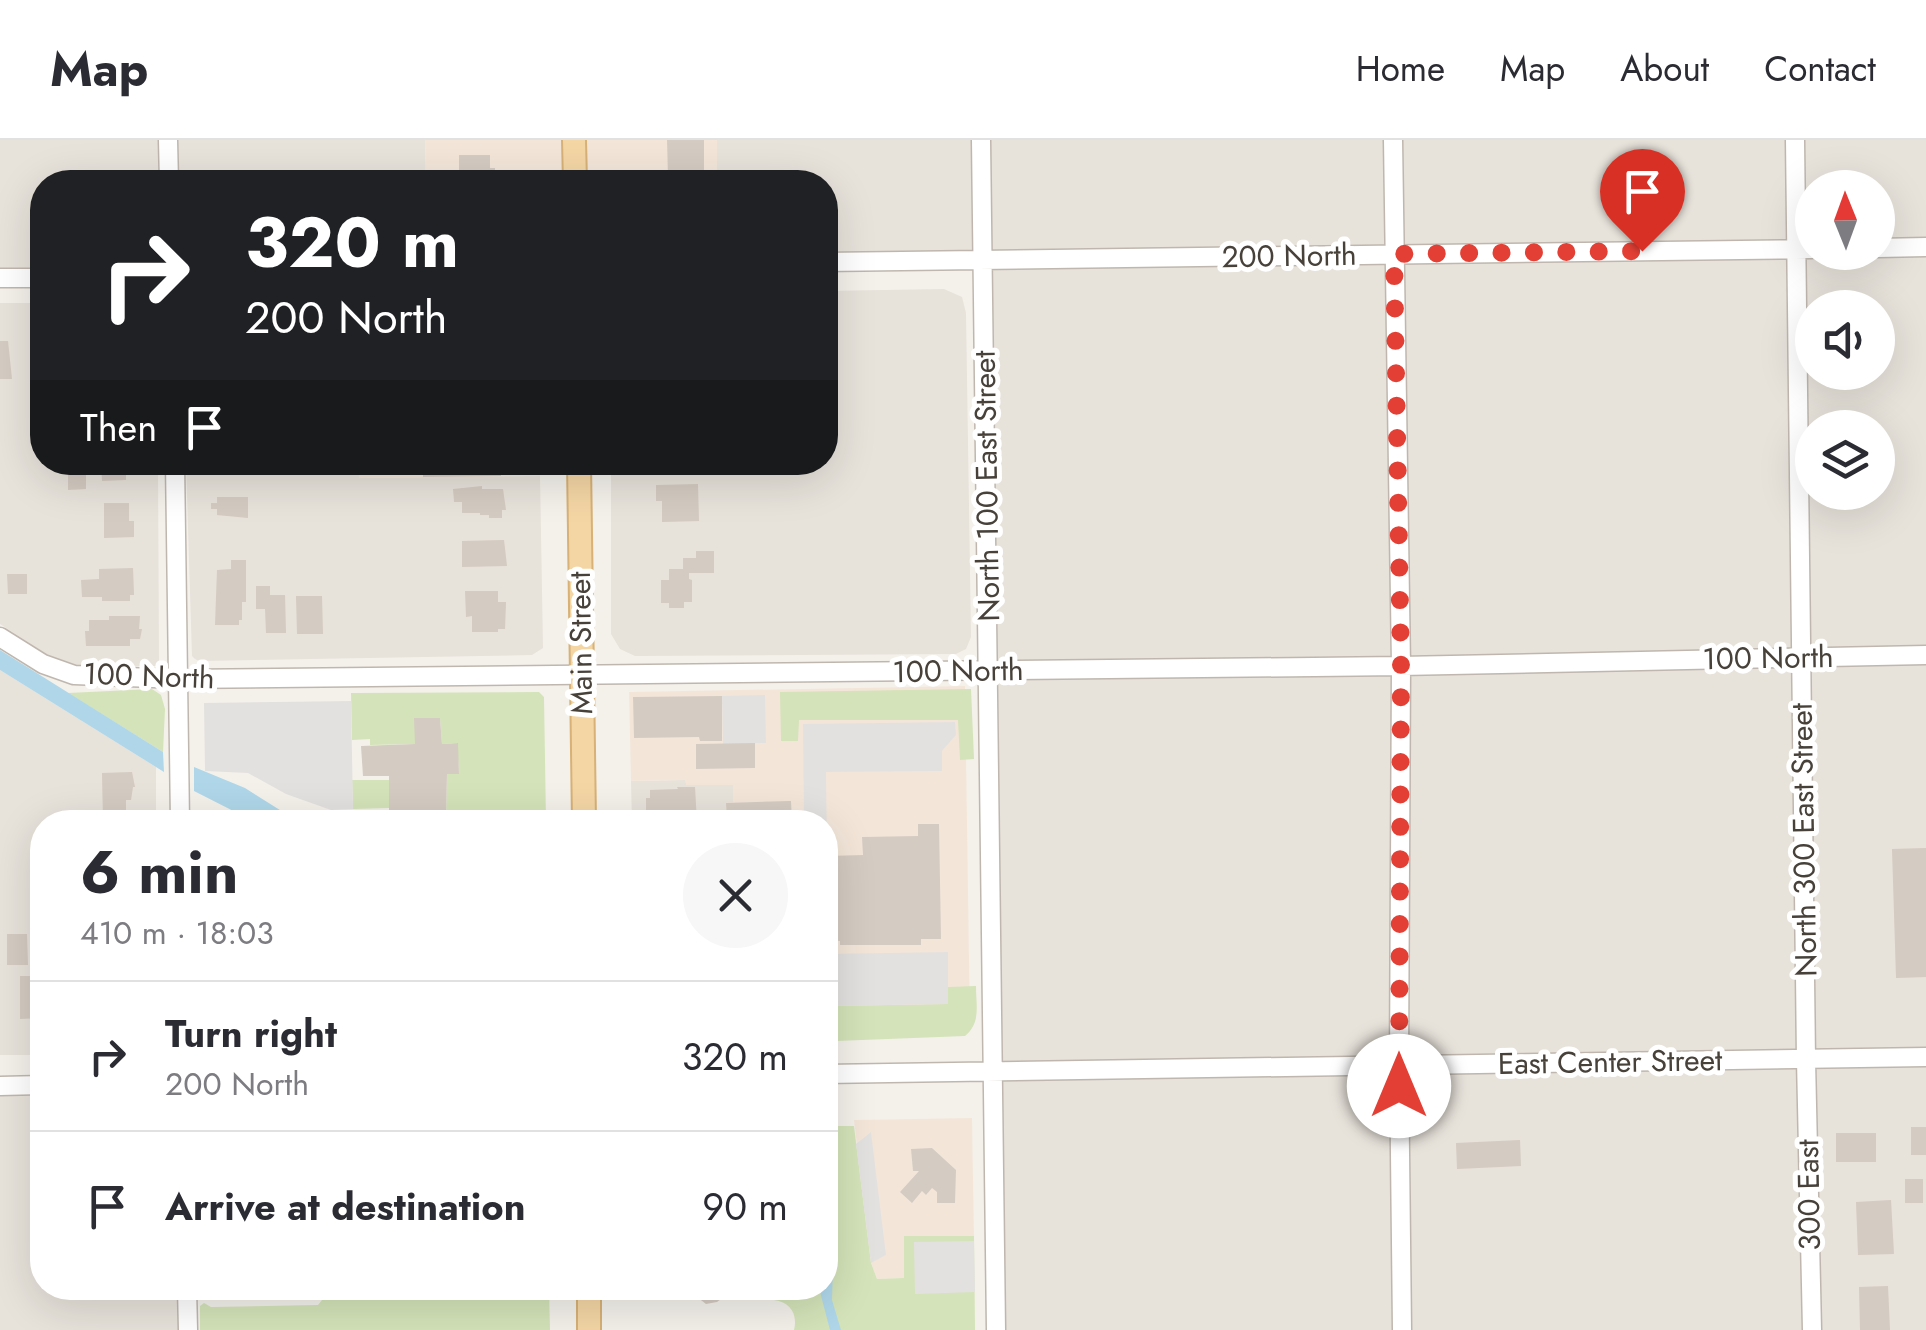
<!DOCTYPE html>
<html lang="en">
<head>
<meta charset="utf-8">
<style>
	body { margin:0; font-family:Jost,sans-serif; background:#f7f7f7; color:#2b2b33; height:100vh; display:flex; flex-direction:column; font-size:38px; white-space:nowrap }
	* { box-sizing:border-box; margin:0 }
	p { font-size:32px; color:#7c7c81 }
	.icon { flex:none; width:55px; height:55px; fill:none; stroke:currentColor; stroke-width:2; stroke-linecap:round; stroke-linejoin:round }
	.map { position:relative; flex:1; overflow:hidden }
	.details { position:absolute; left:30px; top:670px; width:808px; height:490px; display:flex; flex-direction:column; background:#fff; border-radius:40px; box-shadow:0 10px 40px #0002 }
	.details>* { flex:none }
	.banner { position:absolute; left:30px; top:30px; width:808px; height:305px; border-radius:40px; box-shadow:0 10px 40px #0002; background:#202124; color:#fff; overflow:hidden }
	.needle { width:65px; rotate:359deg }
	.tools { position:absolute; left:1795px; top:30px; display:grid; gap:20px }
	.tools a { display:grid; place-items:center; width:100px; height:100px; border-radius:50%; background:#fff; box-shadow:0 10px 40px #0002; font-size:50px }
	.pin { position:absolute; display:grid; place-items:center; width:85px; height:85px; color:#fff; margin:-102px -42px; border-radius:50% 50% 50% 0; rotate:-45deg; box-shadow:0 0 10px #0007 }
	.pin .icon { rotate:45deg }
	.me { position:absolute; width:110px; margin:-55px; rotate:0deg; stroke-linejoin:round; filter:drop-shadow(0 0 8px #0008) }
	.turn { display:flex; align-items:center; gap:35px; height:210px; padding:0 50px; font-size:45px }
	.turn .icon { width:130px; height:130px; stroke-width:2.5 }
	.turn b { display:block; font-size:70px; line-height:85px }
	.then { display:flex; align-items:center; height:95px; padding:0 50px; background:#0003; gap:20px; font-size:38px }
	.round { display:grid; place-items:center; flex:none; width:105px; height:105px; border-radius:52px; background:#f7f7f7 }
	.head { display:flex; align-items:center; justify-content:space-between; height:170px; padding:0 50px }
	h1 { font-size:60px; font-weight:700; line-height:75px }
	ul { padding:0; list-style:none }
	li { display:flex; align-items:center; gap:30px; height:150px; padding:0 50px; border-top:2px solid #e1e1e2 }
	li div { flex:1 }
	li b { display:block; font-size:38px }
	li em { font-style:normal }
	header { display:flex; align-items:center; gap:60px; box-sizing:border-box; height:140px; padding:0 50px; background:#fff; border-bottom:2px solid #e1e1e2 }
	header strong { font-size:48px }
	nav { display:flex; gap:55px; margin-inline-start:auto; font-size:35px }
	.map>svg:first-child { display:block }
	.residential { fill:#e7e2da; fill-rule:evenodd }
	.commercial { fill:#f3e6d9 }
	.green { fill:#d4e3b9 }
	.parking { fill:#e3e1df }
	.water { fill:#afd7e9 }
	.building { fill:#d4cbc2 }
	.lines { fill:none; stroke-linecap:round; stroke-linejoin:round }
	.minor-casing { stroke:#bfb7af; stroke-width:21 }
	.major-casing { stroke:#d7b176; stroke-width:26 }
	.minor { stroke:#fff; stroke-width:18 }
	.major { stroke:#f4d6a5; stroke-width:22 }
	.route { stroke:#e33f34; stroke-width:18; stroke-dasharray:0 32.4 }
	.labels { text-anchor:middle; stroke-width:10; stroke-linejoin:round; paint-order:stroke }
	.street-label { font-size:30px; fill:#47413a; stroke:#fff }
</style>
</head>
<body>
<header>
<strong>Map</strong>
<nav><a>Home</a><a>Map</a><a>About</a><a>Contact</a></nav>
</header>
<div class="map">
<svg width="1926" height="1190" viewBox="0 0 1926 1190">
	<rect width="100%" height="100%" fill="#f4f1eb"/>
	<path class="residential" d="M0 0H425L426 42H42V138H0Z
		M717 0H1926V1190H996L983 121 825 122V42H717ZM1812 48H1878V112H1812ZM1812 168H1878V232H1812ZM1812 288H1878V352H1812Z
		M944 149 962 157 966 173 971 497 966 509 956 514 635 516 620 509 611 494V323L825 322V151Z
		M0 163H42V322L158 323 159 526H65L0 484Z
		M186 323H358L359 338 540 336 543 508 532 515 199 521 195 519 192 516Z
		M0 530 156 627V682H42V915H0Z
		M686 640 687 645 733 644V663L726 664 727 682H632L631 641Z
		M42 945V1148H187L188 1190H0V946Z"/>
	<path class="commercial" d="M425 0H717V42H426Z
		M358 323H540V336L359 338Z
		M965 546 970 884 847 885 825 895V682H727L726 663 733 662V645H686L685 640 631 641 629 552Z
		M972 978 974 1096H905V1138L877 1139 871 1123 854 980Z"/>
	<path class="green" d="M152 549 161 555 165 569 163 612 68 553Z
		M971 549 974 619 960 620 958 580H799L798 601H781L780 552Z
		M539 552 544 557 546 682H446L447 634 459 633 457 603 442 604 440 578H415V604L370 605V599L352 600 351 553Z
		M352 640H389V668L353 669Z
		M976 846C976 866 981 883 965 896L836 901 831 898 829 876 833 866 948 864V847Z
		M825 986H854L871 1123 877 1139 904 1138V1096H974L975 1190H794C798 1174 790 1162 774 1160L773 1148H825Z
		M322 1148H549L550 1190H200V1166L204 1163 211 1167 318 1165 322 1160Z"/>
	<path class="parking" d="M765 555 766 603 723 604 722 556Z
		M351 561 353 669 331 670 286 654 248 633 205 631 204 563Z
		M955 582 956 595 942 611V631L826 632 827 708H825V682H804L803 584Z
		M948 812V864L833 866 825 854V814Z
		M871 992 886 1115 871 1123 856 1004Z
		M974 1101 975 1152 915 1154 914 1102Z"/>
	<path class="water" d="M0 510 163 612 164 632 0 530Z
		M194 627 245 648 299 682H255L194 651Z
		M825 989H828L835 1054 832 1160 841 1190H830L819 1148H825Z"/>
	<path class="building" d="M667 0H704V37H668Z
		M459 15H490V28H495V42H459Z
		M0 201H8L12 239H0Z
		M68 322H83V331H86V349L68 350Z
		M101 322H126V340L102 341Z
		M423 322H501V336L423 337Z
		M656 322H702V334H656Z
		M698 344 699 381 662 382V361H656V345Z
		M482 346V349H503L506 370H502V378H489V375H480V373H462V362H454L453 349Z
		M217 357H248V378L217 375V369H211V363H217Z
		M104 363H129V381H134V397L104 398Z
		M504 400 507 426 462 427V401Z
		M696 411H714V433H689V439L692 440V462H684V468H669V463H661V440H669V429H683V418H696Z
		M231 420H246V462H242V480H239V485H215L217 430 231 429Z
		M133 428 134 455H130V461H102V457H82L81 440 99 439V429Z
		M7 434H27V454H8Z
		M256 446H270V455H285L286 493H266L265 469H256Z
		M465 451H498V462H506L505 489H498V492H472V476L466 477Z
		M296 456H322L323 494H297Z
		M109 476H140L139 489H142L140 499H130V506H86L85 491H89V480H109Z
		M722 556V601H700L699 597 634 598 633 557Z
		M414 578H440L442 604 458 603 459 634H447L446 682H389V636H363L361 606 415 604Z
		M755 603V628L696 629V604Z
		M132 632 135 647H133L131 660H126V680L103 681 102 633Z
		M677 647H695L697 682H665V677H650V672H646V658H650V650L678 649Z
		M789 661H791L792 682H727L726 663Z
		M918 684H939L941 799H921V805H840V801L829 800 828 716 863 715 862 697 918 696Z
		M1926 708V837L1896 838 1892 709Z
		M7 794H27L28 825H7Z
		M20 836H42V878L20 879Z
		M1911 987H1926V1015H1911Z
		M1836 993H1876V1022H1836Z
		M1520 1000 1521 1026 1457 1029 1456 1003Z
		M932 1008 956 1030 955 1063H937V1052L932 1048 926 1055 922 1051 912 1063 900 1052 919 1031H913L911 1009Z
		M1905 1039H1923V1063H1905Z
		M1891 1060 1894 1114 1858 1115 1856 1062Z
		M1888 1146 1890 1190H1860L1859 1147Z
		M695 1148H726L725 1156 717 1162 706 1164 697 1157Z"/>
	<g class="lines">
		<defs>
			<path id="minor" d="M168 0 169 42
				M981 0 996 1190
				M1393 0 1401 526 1399 925 1402 1190
				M1795 0 1806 920 1812 1190
				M1878 108 1926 107
				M825 122 1812 109
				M0 138H42
				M175 322 180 682
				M0 497 43 524 74 535 179 539 1401 526 1926 515
				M825 934 1926 917
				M0 946 42 945
				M187 1148 188 1190"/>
			<path id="major" d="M574 0 575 42
				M579 322 584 682
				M589 1148V1190"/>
		</defs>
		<use href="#minor" class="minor-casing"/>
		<use href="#major" class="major-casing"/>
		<use href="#minor" class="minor"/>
		<use href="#major" class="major"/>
	</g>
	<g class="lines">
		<path class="route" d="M1399 946 1401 526 1394 114 1642 111"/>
	</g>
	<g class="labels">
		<g class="street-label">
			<text transform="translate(1289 116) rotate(-1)" y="10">200 North</text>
			<text transform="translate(987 346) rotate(-91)" y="10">North 100 East Street</text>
			<text transform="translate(581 503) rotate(-91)" y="10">Main Street</text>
			<text transform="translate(1768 518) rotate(-1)" y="10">100 North</text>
			<text transform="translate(958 531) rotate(-1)" y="10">100 North</text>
			<text transform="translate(149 536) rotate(2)" y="10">100 North</text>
			<text transform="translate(1804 700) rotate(-91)" y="10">North 300 East Street</text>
			<text transform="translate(1610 922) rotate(-1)" y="10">East Center Street</text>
			<text transform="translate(1809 1055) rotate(-91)" y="10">300 East</text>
		</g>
	</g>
</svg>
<div class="tools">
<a><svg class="needle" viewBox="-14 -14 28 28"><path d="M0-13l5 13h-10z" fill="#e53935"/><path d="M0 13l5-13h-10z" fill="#7c7c81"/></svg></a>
<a><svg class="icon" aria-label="sound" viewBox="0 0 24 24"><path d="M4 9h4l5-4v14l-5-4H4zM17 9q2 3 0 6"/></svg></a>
<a><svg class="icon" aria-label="layers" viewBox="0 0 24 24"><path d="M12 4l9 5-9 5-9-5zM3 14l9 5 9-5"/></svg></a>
</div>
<div class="pin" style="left:1642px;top:111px;background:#d93025"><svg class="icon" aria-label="arrive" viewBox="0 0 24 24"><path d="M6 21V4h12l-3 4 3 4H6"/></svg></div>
<svg class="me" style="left:1399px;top:946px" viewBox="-20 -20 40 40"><circle r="19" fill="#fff"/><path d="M0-13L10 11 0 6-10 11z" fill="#e33f34"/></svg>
<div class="banner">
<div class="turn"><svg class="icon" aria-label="right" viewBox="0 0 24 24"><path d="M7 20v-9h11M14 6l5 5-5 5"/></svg><div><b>320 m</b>200 North</div></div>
<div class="then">Then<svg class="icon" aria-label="arrive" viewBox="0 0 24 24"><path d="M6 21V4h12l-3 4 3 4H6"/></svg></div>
</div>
<section class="details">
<div class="head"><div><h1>6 min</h1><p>410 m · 18:03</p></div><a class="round"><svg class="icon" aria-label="close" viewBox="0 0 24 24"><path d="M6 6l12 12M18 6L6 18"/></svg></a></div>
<ul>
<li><svg class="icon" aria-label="right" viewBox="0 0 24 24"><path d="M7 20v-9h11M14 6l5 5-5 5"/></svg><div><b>Turn right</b><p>200 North</p></div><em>320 m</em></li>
<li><svg class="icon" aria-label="arrive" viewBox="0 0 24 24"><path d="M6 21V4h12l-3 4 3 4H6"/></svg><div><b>Arrive at destination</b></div><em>90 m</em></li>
</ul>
</section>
</div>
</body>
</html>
